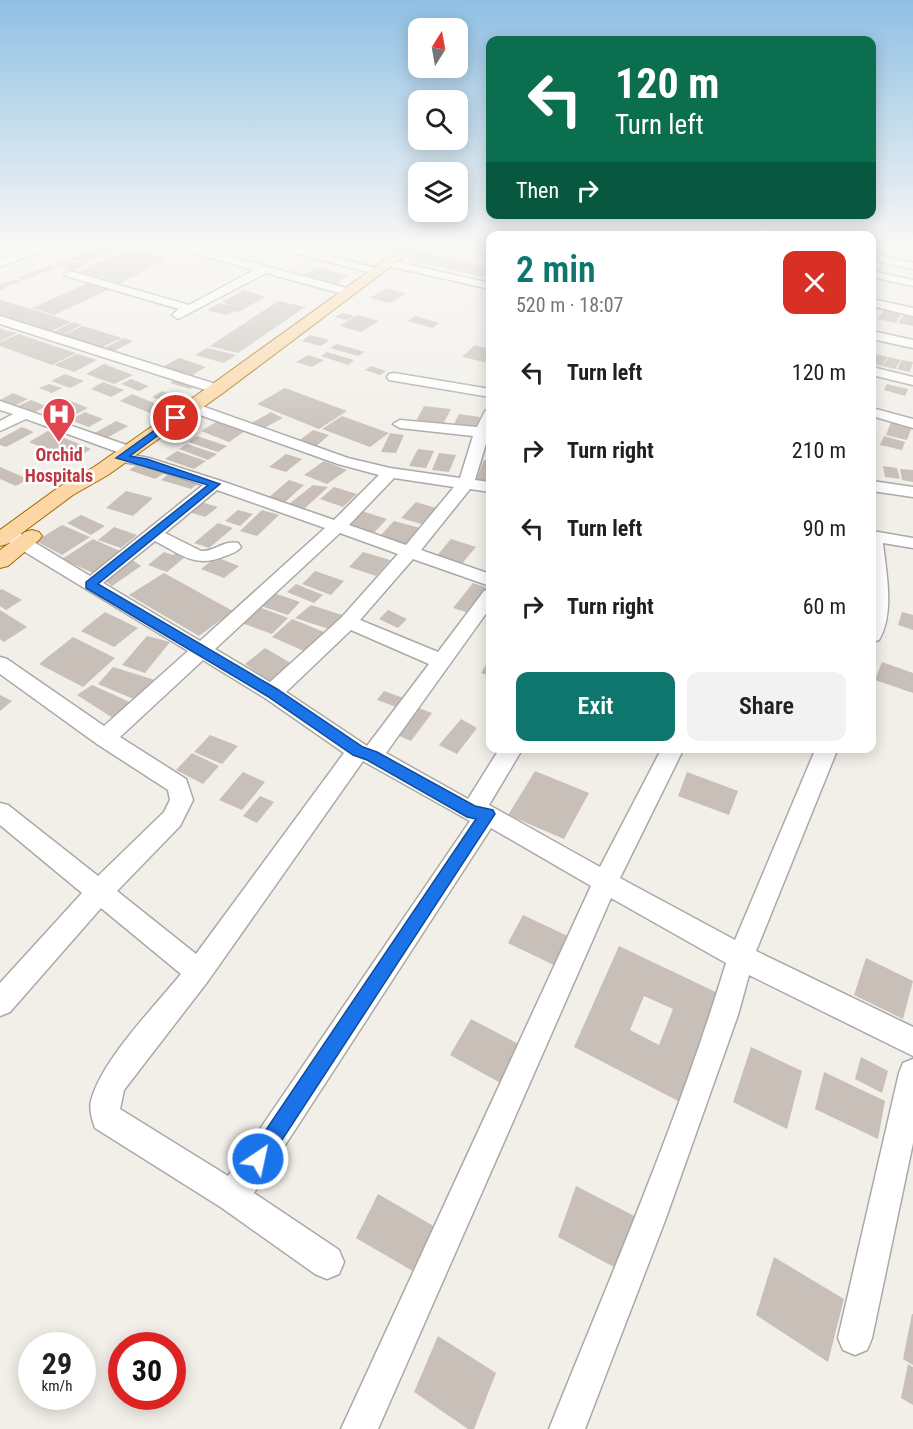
<!DOCTYPE html>
<html lang="en">
<head>
<meta charset="utf-8">
<style>
	body { margin:0; font-family:"Roboto Condensed",sans-serif; background:#f2f2f2; color:#202124; height:100vh; display:flex; flex-direction:column; font-size:22px; white-space:nowrap }
	* { box-sizing:border-box; margin:0 }
	p { font-size:20px; color:#757577 }
	.icon { flex:none; width:33px; height:33px; fill:none; stroke:currentColor; stroke-width:2; stroke-linecap:round; stroke-linejoin:round }
	.map { position:relative; flex:1; overflow:hidden }
	.sheet { position:absolute; left:486px; top:231px; width:390px; height:522px; display:flex; flex-direction:column; background:#fff; border-radius:12px; box-shadow:0 3px 15px #0003 }
	.sheet>* { flex:none }
	.guide { position:absolute; left:486px; top:36px; width:390px; height:183px; border-radius:12px; box-shadow:0 3px 15px #0003; background:#0b6e4f; color:#fff; overflow:hidden }
	.needle { width:39px; rotate:11deg }
	.fabs { position:absolute; left:408px; top:18px; display:grid; gap:12px }
	.fabs a { display:grid; place-items:center; width:60px; height:60px; border-radius:12px; background:#fff; box-shadow:0 3px 15px #0003; font-size:30px }
	.speed { position:absolute; left:18px; top:1332px; display:flex; gap:12px; font-size:30px; font-weight:700; text-align:center }
	.speed>* { display:grid; place-content:center; width:78px; height:78px; border-radius:50%; background:#fff; box-shadow:0 3px 15px #0003; line-height:1 }
	.speed small { font-size:15px; font-weight:400 }
	.speed .limit { border:9px solid #d22; background:#fff; color:#111 }
	.pin { position:absolute; display:grid; place-items:center; width:51px; height:51px; color:#fff; margin:-26px; border:3px solid #fff; border-radius:50%; box-shadow:0 2px 6px #0007 }
	.me { position:absolute; width:66px; margin:-33px; rotate:34deg; stroke-linejoin:round; filter:drop-shadow(0 0 4px #0008) }
	.turn { display:flex; align-items:center; gap:21px; height:126px; padding:0 30px; font-size:27px }
	.turn .icon { width:78px; height:78px; stroke-width:2.5 }
	.turn b { display:block; font-size:42px; line-height:51px }
	.then { display:flex; align-items:center; height:57px; padding:0 30px; background:#0003; gap:12px; font-size:22px }
	.round { display:grid; place-items:center; flex:none; width:63px; height:63px; border-radius:12px; background:#f2f2f2 }
	.headline { display:flex; align-items:center; justify-content:space-between; height:102px; padding:0 30px }
	h1 { font-size:36px; font-weight:600; line-height:45px; color:#0f766e }
	.button { display:flex; gap:12px; margin-top:auto; padding:12px 30px }
	.button a { flex:1; height:69px; border-radius:12px; background:#0f766e; color:#fff; font-size:24px; font-weight:600; line-height:69px; text-align:center }
	.button a+a { background:#f2f2f2; color:#202124 }
	ul { padding:0; list-style:none }
	li { display:flex; align-items:center; gap:18px; height:78px; padding:0 30px }
	li div { flex:1 }
	li b { display:block; font-size:22px }
	li em { font-style:normal }
	.map>svg:first-child { display:block }
	.building { fill:#c7bfb8; fill-rule:evenodd }
	.lines { fill:none; stroke-linecap:round; stroke-linejoin:round }
	.minor-casing { stroke:#a9a9a9; stroke-width:3 }
	.major-casing { stroke:#a06b00; stroke-width:2 }
	.minor { fill:#fff; fill-rule:evenodd }
	.major { fill:#fcd6a4; fill-rule:evenodd }
	.route { fill:#1a73e8; stroke:#114b97; stroke-width:1.5 }
	.labels { text-anchor:middle; stroke-width:5; stroke-linejoin:round; paint-order:stroke }
	.far-health-label { font-size:18px; font-weight:bold; fill:#be3a42; stroke:#fff }
</style>
</head>
<body>
<div class="map">
<svg width="913" height="1429" viewBox="0 0 913 1429">
	<rect width="100%" height="100%" fill="#f2efe9"/>
	<path class="building" d="M100 246H123L84 263 70 259Z
		M130 248 170 258 120 283 79 272Z
		M423 252 490 268V272L483 277 409 260Z
		M67 260 84 265 73 270 55 265Z
		M51 265 57 267 24 280 18 278Z
		M318 267 349 276 329 287 298 277Z
		M15 279 21 281 0 290V285Z
		M90 282 112 288 54 315 32 308Z
		M386 288 406 294 390 303 370 298Z
		M244 290 266 297 238 312 234 311 226 315 207 310 220 303 237 307 222 302Z
		M0 300 54 316 71 322 49 332 0 318Z
		M278 301 305 307 238 353 210 346Z
		M885 309 902 313 896 323 878 319Z
		M342 313 354 316 347 320 335 317Z
		M904 314 913 316V326L898 323Z
		M357 315 379 321 361 332 340 326Z
		M416 316 439 323 432 328 408 321Z
		M73 322 82 325 60 336 51 333Z
		M83 326 93 329 122 338 100 348 61 336Z
		M0 328 7 331 17 333 0 341Z
		M19 334 57 347 76 353 52 365 0 346V342Z
		M310 335 329 340 321 346 302 341Z
		M124 338 133 341 112 352 103 349Z
		M337 344 365 352 358 356 330 348Z
		M475 345 490 349 489 363 462 357Z
		M207 348 236 355 224 363 195 355Z
		M327 352 354 360 348 365 321 356Z
		M77 354 97 360 74 372 54 365Z
		M876 354 888 357 882 366 872 363Z
		M308 355 324 360 312 367 296 362Z
		M889 357 901 360 895 369 883 366Z
		M179 358 206 367 191 376 164 366Z
		M902 360 913 362 910 372 897 369Z
		M104 364 133 375 114 384 86 374Z
		M371 366 386 371 380 375 365 370Z
		M65 374 84 381 70 388 51 381Z
		M131 379 149 386 139 391 121 384Z
		M176 379 197 385 190 389 170 383Z
		M103 382 124 390 111 397 91 389Z
		M49 384 62 388 52 393 39 388Z
		M887 384 908 389 905 396 884 390Z
		M285 388 347 411 319 429 257 404Z
		M162 391 178 397 167 403 152 397Z
		M13 393 28 399 14 406 0 400Z
		M132 394 167 408 155 415 120 401Z
		M64 398 88 408 66 420 41 411Z
		M31 400 46 406 32 414 16 407Z
		M424 406 451 409 443 424 416 421Z
		M85 412 103 419 89 427 70 420Z
		M271 412 283 418 262 429 250 424Z
		M459 414 480 417 476 427 454 424Z
		M342 416 389 433 370 447 322 429Z
		M116 421 128 426 105 439 93 434Z
		M218 421 245 431 229 442 201 431Z
		M891 422 912 427 907 440 886 435Z
		M22 427 34 432 6 447 0 445V439Z
		M313 430 329 435 313 449 296 443Z
		M48 431 91 449 72 460 29 442Z
		M390 433 404 435 396 453 381 452Z
		M197 436 227 446 218 452 188 442Z
		M884 436 905 442 902 450 880 445Z
		M187 444 217 454 208 460 179 449Z
		M418 449 434 451 426 468 409 466Z
		M177 451 206 461 194 469 165 459Z
		M439 453 456 455 449 472 432 470Z
		M286 454 302 459 286 472 269 467Z
		M484 460 490 461V482L476 480Z
		M324 461 347 470 327 484 304 475Z
		M140 463 166 472 155 479 129 470Z
		M883 466 897 468 900 479 885 477Z
		M0 467 28 479 16 486 0 479Z
		M900 469 913 470V482L902 480Z
		M170 473 200 482 191 489 161 480Z
		M289 480 304 485 284 503 268 498Z
		M313 485 328 487 303 510 289 504Z
		M334 487 357 494 343 507 320 499Z
		M126 491 153 498 133 516 106 508Z
		M201 502 218 507 205 517 189 512Z
		M416 502 436 508 421 524 401 518Z
		M238 510 253 514 240 526 225 521Z
		M262 510 279 515 257 536 240 531Z
		M362 511 387 519 373 534 346 525Z
		M81 515 105 526 91 535 67 523Z
		M394 521 424 529 410 545 380 536Z
		M218 523 233 528 209 548 194 543Z
		M62 525 90 537 62 555 36 541Z
		M114 527 137 535 121 548 98 540Z
		M93 539 122 552 93 573 62 559Z
		M451 539 476 547 460 566 435 558Z
		M164 552 173 555 176 553 185 557 167 572 148 565Z
		M363 552 390 560 376 576 349 567Z
		M216 557 239 566 224 578 201 569Z
		M131 559 141 566 112 586 103 579Z
		M315 571 344 581 331 595 302 584Z
		M164 573 233 611 199 636 129 595Z
		M473 583 488 588 469 613 453 608Z
		M296 584 323 595 314 603 287 592Z
		M2 589 22 600 6 610 0 606V590Z
		M271 592 300 602 288 615 258 605Z
		M311 605 345 616 329 629 295 618Z
		M259 607 288 618 272 634 242 623Z
		M0 610 27 627 4 642 0 639Z
		M388 610 407 619 398 628 379 619Z
		M105 612 138 628 114 647 81 631Z
		M902 612 913 615V630L898 625Z
		M292 619 324 632 304 651 272 637Z
		M147 636 170 642 145 673 122 665Z
		M73 637 115 658 83 687 39 664Z
		M265 648 294 665 272 683 245 664Z
		M490 658V676L481 673Z
		M882 662 913 673V693L875 680Z
		M113 667 155 680 136 700 98 684Z
		M92 685 132 703 113 718 77 695Z
		M384 691 406 699 399 708 377 700Z
		M0 695 12 701 0 711Z
		M416 707 432 713 411 741 395 734Z
		M461 719 477 728 457 754 439 745Z
		M210 735 238 746 222 764 194 752Z
		M192 753 219 766 203 784 176 770Z
		M535 771 589 793 564 839 508 815Z
		M243 772 265 782 242 810 219 800Z
		M687 772 738 791 729 815 678 796Z
		M260 796 274 802 257 823 243 816Z
		M523 915 574 939 560 968 508 943Z
		M619 946 722 995 684 1104 574 1047ZM644 996 673 1009 659 1045 630 1030Z
		M866 958 913 981 903 1019 854 995Z
		M471 1019 524 1047 504 1085 450 1055Z
		M751 1047 802 1071 787 1129 733 1102Z
		M861 1057 888 1071 882 1093 855 1079Z
		M824 1072 885 1101 878 1139 815 1109Z
		M576 1186 642 1220 625 1273 558 1237Z
		M378 1194 437 1228 416 1273 356 1238Z
		M774 1257 844 1299 828 1362 756 1315Z
		M912 1314H913V1365L903 1359Z
		M438 1336 496 1373 474 1429H468L414 1392Z
		M908 1364 913 1367V1405L901 1398Z"/>
	<g class="lines">
		<defs>
			<path id="minor" d="M40 246H54L0 267V260Z
				M175 246H191L354 290 356 292 350 296 266 273 178 319 172 315 179 309 66 276 64 274 70 271 189 305 254 270 176 248Z
				M274 246H291L380 269 382 271 376 274 275 248Z
				M392 246H408L413 249 408 252Z
				M454 246 490 249V255L455 248Z
				M872 254 913 263V269L872 260Z
				M388 260 490 283V289L384 265V261Z
				M872 271 913 280V286L872 277Z
				M872 299 913 308V316L872 306Z
				M0 316 222 386 224 389 217 393 212 392 0 324Z
				M872 331 913 340V348L872 339Z
				M872 367 913 377V385L872 375Z
				M394 373 490 389V397L389 380 387 377 389 374Z
				M0 401 135 448 138 451 133 455 149 458 221 481 334 520 379 475 338 464 186 410 184 407 186 404H196L348 458 390 468 460 478 473 436 400 428 393 424 400 420 477 427 485 411 490 410V437H488L475 480 490 482V492L470 489 421 550 490 574V586L413 559 360 620 438 652 484 591 490 589V608L386 753 468 799 500 748H523L489 805 600 867 662 748H684L620 878 735 940 816 748H838L756 951 913 1027V1056L749 975 738 1015 666 1218 585 1429H549C611 1275 678 1121 726 963L611 898 378 1429H341L591 886 491 828 254 1193 339 1250 344 1262 339 1274 327 1279 315 1274 222 1208 95 1128C92 1119 89 1110 91 1101 101 1061 154 1007 181 974L101 908 10 1012 0 1016V983L82 893 0 825V803L8 805 98 876 164 812 170 800 168 790 97 744 0 674V657L7 659 104 726 188 651 2 538 0 533 8 529 14 530 90 576 203 485 142 465 116 461 113 458 116 455 123 454 26 419 0 431V421L13 414 0 410ZM394 478 454 487 406 545 349 525ZM217 490 325 528 200 641 103 583 155 541C180 554 196 569 225 556 231 554 237 552 241 547L238 543C224 540 214 552 201 551L165 533ZM340 533 398 554 341 618 270 682 215 649ZM351 630 429 664 367 746 286 692ZM203 660 265 698 344 753 196 954 117 891 180 826 193 800 186 779 120 737ZM363 761 470 821 228 1176 120 1109 124 1090 208 981Z
				M872 408 913 419V428L872 416Z
				M872 481 913 487V497L872 491Z
				M872 531 913 538V548L883 543C886 572 895 613 879 640L872 642Z
				M913 1059V1143L872 1338 867 1350 855 1355 843 1350 838 1338 899 1073 903 1063Z"/>
			<path id="major" d="M404 246H418L223 393 108 475 73 495 7 544 0 546V530L59 487 94 467 211 385Z
				M32 530 39 532 42 536 39 540 8 566 0 568V550L25 532Z"/>
		</defs>
		<use href="#minor" class="minor-casing"/>
		<use href="#major" class="major-casing"/>
		<use href="#minor" class="minor"/>
		<use href="#major" class="major"/>
	</g>
	<linearGradient id="sky" x2="0" y2="1"><stop stop-color="#8fc0e4"/><stop offset="0.55" stop-color="#f9f8f5"/><stop offset="1" stop-color="#f9f8f5" stop-opacity="0"/></linearGradient>
	<rect width="913" height="446" fill="url(#sky)"/>
	<path class="route" d="M176 415 181 418 179 420 130 456 147 459 220 484 98 584 277 689 363 747 377 752 475 806 493 810 495 814 265 1166 258 1169 251 1166 248 1159 251 1152 476 819 467 817 367 760 353 755 267 696 86 588V582L208 485 116 458Z"/>
	<defs>
		<symbol id="hospital-pin" viewBox="-11 -11 22 30"><path d="M0 17L-7.5 6A9.5 9.5 0 1 1 7.5 6Z" fill="#e0444e" stroke="#fff"/><path d="M-5-5h3v3.5h4V-5h3V5h-3V1.5h-4V5h-3Z" fill="#fff"/></symbol>
	</defs>
	<g fill-rule="evenodd">
		<use href="#hospital-pin" x="40" y="395" width="38" height="52"/>
	</g>
	<g class="labels">
		<g class="far-health-label">
			<text x="59" y="461">Orchid<tspan x="59" dy="21">Hospitals</tspan></text>
		</g>
	</g>
</svg>
<div class="fabs">
<a><svg class="needle" viewBox="-14 -14 28 28"><path d="M0-13l5 13h-10z" fill="#e53935"/><path d="M0 13l5-13h-10z" fill="#757577"/></svg></a>
<a><svg class="icon" aria-label="search" viewBox="0 0 24 24"><circle cx="10" cy="10" r="6"/><path d="M15 15l6 6"/></svg></a>
<a><svg class="icon" aria-label="layers" viewBox="0 0 24 24"><path d="M12 4l9 5-9 5-9-5zM3 14l9 5 9-5"/></svg></a>
</div>
<div class="speed"><div>29<small>km/h</small></div><div class="limit">30</div></div>
<div class="pin" style="left:176px;top:418px;background:#d93025"><svg class="icon" aria-label="arrive" viewBox="0 0 24 24"><path d="M6 21V4h12l-3 4 3 4H6"/></svg></div>
<svg class="me" style="left:258px;top:1159px" viewBox="-20 -20 40 40"><circle r="17" fill="#1a73e8" stroke="#fff" stroke-width="3"/><path d="M0-11L8 9 0 5-8 9z" fill="#fff"/></svg>
<div class="guide">
<div class="turn"><svg class="icon" aria-label="left" viewBox="0 0 24 24"><path d="M17 20v-9H6M10 6l-5 5 5 5"/></svg><div><b>120 m</b>Turn left</div></div>
<div class="then">Then<svg class="icon" aria-label="right" viewBox="0 0 24 24"><path d="M7 20v-9h11M14 6l5 5-5 5"/></svg></div>
</div>
<section class="sheet">
<div class="headline"><div><h1>2 min</h1><p>520 m · 18:07</p></div><a class="round" style="background:#d93025;color:#fff"><svg class="icon" aria-label="close" viewBox="0 0 24 24"><path d="M6 6l12 12M18 6L6 18"/></svg></a></div>
<ul>
<li><svg class="icon" aria-label="left" viewBox="0 0 24 24"><path d="M17 20v-9H6M10 6l-5 5 5 5"/></svg><div><b>Turn left</b></div><em>120 m</em></li>
<li><svg class="icon" aria-label="right" viewBox="0 0 24 24"><path d="M7 20v-9h11M14 6l5 5-5 5"/></svg><div><b>Turn right</b></div><em>210 m</em></li>
<li><svg class="icon" aria-label="left" viewBox="0 0 24 24"><path d="M17 20v-9H6M10 6l-5 5 5 5"/></svg><div><b>Turn left</b></div><em>90 m</em></li>
<li><svg class="icon" aria-label="right" viewBox="0 0 24 24"><path d="M7 20v-9h11M14 6l5 5-5 5"/></svg><div><b>Turn right</b></div><em>60 m</em></li>
</ul>
<div class="button"><a>Exit</a><a>Share</a></div>
</section>
</div>
</body>
</html>
